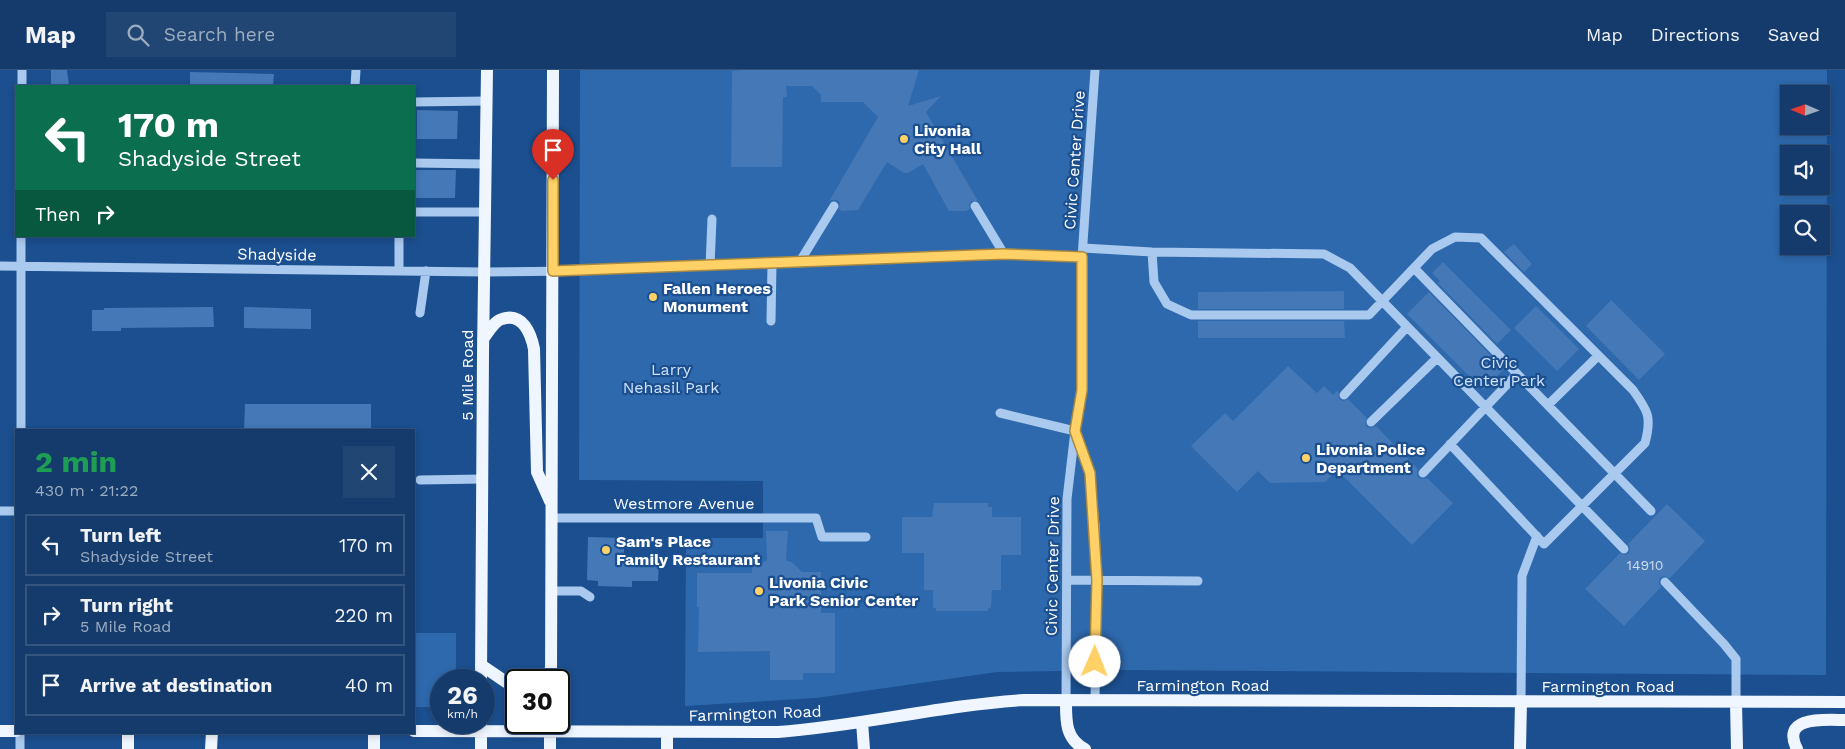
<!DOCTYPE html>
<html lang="en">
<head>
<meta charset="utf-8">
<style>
	body { margin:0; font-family:"Work Sans",sans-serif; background:#214673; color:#f1f3f6; height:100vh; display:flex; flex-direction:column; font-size:19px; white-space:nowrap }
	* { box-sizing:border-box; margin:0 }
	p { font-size:16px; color:#9dadc1 }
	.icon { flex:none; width:28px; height:28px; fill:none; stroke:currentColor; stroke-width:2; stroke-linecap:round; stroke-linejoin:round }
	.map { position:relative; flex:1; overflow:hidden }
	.sheet { position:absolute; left:15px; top:359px; width:400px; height:305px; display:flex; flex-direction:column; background:#143b6b; border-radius:0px; box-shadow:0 2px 8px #0003,0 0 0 1px #33557e }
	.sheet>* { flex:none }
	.banner { position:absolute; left:15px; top:15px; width:400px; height:152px; border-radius:0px; box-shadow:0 2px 8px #0003,0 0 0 1px #33557e; background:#0b6e4f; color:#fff; overflow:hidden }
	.needle { width:32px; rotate:272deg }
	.fabs { position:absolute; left:1780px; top:15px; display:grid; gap:10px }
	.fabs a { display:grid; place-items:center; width:50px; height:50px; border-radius:0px; background:#143b6b; box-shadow:0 2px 8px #0003,0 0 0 1px #33557e; font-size:25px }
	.speed { position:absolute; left:430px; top:599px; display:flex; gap:10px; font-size:25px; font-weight:700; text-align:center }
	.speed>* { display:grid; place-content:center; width:65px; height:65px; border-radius:50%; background:#143b6b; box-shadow:0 2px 8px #0003,0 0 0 1px #33557e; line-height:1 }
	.speed small { font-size:12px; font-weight:400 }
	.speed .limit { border:2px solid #111; border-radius:8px; background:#fff; color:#111 }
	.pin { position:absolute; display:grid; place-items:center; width:42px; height:42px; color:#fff; margin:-51px -21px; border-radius:50% 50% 50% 0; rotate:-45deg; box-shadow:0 0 5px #0007 }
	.pin .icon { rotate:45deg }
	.me { position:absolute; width:55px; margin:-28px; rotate:1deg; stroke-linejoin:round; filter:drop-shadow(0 0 4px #0008) }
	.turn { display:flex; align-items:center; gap:18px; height:105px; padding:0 20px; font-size:22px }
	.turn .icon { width:65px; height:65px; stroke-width:2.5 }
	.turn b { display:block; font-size:35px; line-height:42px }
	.then { display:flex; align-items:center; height:48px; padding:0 20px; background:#0003; gap:10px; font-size:19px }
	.round { display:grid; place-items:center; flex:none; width:52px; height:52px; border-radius:0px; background:#214673 }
	.overview { display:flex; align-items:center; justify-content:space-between; height:85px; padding:0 20px }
	h1 { font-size:30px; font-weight:700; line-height:38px; color:#1e9e55 }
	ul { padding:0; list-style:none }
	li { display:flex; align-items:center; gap:15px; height:62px; margin:0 10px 8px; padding:0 10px; border:2px solid #33557e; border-radius:0px }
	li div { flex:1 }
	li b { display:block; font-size:19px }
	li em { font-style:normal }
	header { display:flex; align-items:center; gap:30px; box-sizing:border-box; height:70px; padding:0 25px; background:#143b6b; border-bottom:1px solid #33557e }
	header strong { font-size:24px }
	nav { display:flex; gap:28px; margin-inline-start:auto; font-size:18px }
	.search { width:350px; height:45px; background:#214673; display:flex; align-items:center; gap:12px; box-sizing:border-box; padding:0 18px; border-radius:0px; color:#9dadc1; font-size:19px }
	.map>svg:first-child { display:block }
	.green { fill:#2e69ad; fill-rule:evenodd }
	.building { fill:#4478b7 }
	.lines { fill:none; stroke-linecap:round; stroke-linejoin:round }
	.minor { stroke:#a9c9ee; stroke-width:9 }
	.major { stroke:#f0f6ff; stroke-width:12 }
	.route-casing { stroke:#a68842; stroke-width:12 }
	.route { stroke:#ffd166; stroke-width:9 }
	.poi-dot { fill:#ffd166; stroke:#1b4f8f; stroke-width:2 }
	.labels { text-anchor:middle; stroke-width:4.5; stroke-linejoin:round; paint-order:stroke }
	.number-label { font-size:14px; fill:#d0dded }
	.poi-label { font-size:16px; font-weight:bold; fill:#fff; stroke:#1b4f8f; text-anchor:start }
	.street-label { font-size:16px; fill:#fff; stroke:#1b4f8f }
	.park-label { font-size:16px; fill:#cfe3fa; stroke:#1b4f8f }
</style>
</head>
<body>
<header>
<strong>Map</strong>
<div class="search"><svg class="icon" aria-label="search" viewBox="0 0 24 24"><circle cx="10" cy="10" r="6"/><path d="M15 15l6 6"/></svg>Search here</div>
<nav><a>Map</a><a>Directions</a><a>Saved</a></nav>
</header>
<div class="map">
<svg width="1845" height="679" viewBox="0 0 1845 679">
	<rect width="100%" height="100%" fill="#1b4f8f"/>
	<path class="green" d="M580 0H1827L1826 605 1112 600 997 602 816 628 685 636 686 468H763V411L579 410ZM1789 24H1821V56H1789ZM1789 84H1821V116H1789ZM1789 144H1821V176H1789Z
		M414 563H456V610H441V637H414Z"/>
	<path class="building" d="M51 0H67L69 16H51Z
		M741 0H919L908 36 941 26 926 42 978 131H971L969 136 970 139 966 141H949L923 94 908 103H904L887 92 858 140 842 141 839 139 840 133 837 130H831L828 133 878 47 863 32H821V25L812 16H786L787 27H783L782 97H731L732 1Z
		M190 2 274 4 273 16H190Z
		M417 40 458 41 457 69H417Z
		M414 100H456L455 128H414Z
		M1514 174 1532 194 1524 202 1504 182Z
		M1443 192 1511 260 1497 274 1438 213 1440 211 1432 203Z
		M1344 221V239H1198V222Z
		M1429 222 1504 299 1483 320 1407 244Z
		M1611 230 1665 284 1639 310 1586 256Z
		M1536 236 1579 279 1557 301 1514 258Z
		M213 237 214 257 121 258V261H92V240H104V238Z
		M244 237 311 239V259L244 258Z
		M1198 251H1344L1345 268H1198Z
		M1288 296 1317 323 1324 316 1333 325 1338 320 1339 329 1343 331 1348 329 1367 348 1365 353 1367 357 1372 358 1376 356 1418 399 1417 402 1418 407 1422 409 1427 408 1453 433 1412 475 1337 400 1325 412 1270 413 1258 401 1237 422 1191 376 1225 343 1233 351Z
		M245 334H371V360H244Z
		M934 433H988V437H992V447H1021V485H1001V520H992L991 537 988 539V541H936V539L933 537V520H924V483H902V447H932Z
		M1667 434 1705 471 1670 508 1664 506 1660 508 1659 513 1661 517 1624 556 1585 519 1620 483 1625 485 1629 483 1630 478 1628 474Z
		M766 461H788L786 490 793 493 802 502H821V543H835V603H803V610H770V581L698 582 699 537H697V503H752V496H758L767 490Z
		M588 467 624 468V493H659L658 511H632V517L598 516V511L587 510Z"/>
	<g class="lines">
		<path class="minor" d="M22 16V0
			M355 16 356 0
			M414 32 487 31
			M414 93 486 94
			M975 136 1004 184
			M414 142H485
			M21 166V360
			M1083 178 1152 182 1324 184 1350 198 1624 479
			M1152 182 1154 212 1167 234 1191 245H1369L1432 179 1455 167 1481 168 1633 320C1648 341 1652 347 1645 373L1544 474 1450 374
			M799 193 834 136
			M0 196 484 202 577 201 1004 184 1082 187
			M710 196 712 149
			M1414 198 1651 441
			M399 201V166
			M420 243 426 201
			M771 251 772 194
			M1344 325 1407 257
			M1548 335 1598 286
			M1000 343 1075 361
			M1371 352 1437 288
			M1076 364 1090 403 1095 455 1097 510 1095 631
			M1423 403 1517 304
			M420 410 482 409
			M0 441H16
			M552 448H816L822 467H866
			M1067 510 1198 511
			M1665 512 1724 574 1736 589V632
			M552 521H581L590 527
			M1066 631 1067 429 1075 361 1082 320V187L1095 0
			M1521 632 1522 506 1537 466
			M20 679V662"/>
		<path class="major" d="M483 269C488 263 494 251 502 249 523 242 531 264 534 279L537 402 550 431
			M481 595 506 612 516 613
			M481 610 483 283 487 0
			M536 610 551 601
			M551 610 553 0
			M1066 631C1066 650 1065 669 1085 679
			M1736 632 1737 679
			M550 652V679
			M862 652 864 679
			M0 661H16
			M414 661 778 662C861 656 942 635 1024 630L1845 632
			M667 662V679
			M128 679V662
			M211 679 212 662
			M374 679V662
			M481 679V652
			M1520 679 1521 632
			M1797 679C1780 645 1826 650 1845 650"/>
	</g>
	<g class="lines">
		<defs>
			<path id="route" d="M553 110V201L1004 184 1082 187V320L1075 361 1090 403 1097 510 1095 592"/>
		</defs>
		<use href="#route" class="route-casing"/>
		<use href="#route" class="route"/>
	</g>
	<g class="poi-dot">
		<circle cx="904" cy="69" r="5"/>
		<circle cx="653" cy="227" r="5"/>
		<circle cx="1306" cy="388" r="5"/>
		<circle cx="606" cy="480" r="5"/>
		<circle cx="759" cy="521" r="5"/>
	</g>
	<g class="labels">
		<g class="number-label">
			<text x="1645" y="500">14910</text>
		</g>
		<g class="poi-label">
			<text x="914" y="66">Livonia<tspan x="914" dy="18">City Hall</tspan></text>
			<text x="663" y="224">Fallen Heroes<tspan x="663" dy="18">Monument</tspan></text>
			<text x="1316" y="385">Livonia Police<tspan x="1316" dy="18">Department</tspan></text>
			<text x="616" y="477">Sam's Place<tspan x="616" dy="18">Family Restaurant</tspan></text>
			<text x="769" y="518">Livonia Civic<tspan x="769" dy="18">Park Senior Center</tspan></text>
		</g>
		<g class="street-label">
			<text transform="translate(1074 90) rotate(-86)" y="6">Civic Center Drive</text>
			<text transform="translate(277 184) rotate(1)" y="6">Shadyside</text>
			<text transform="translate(467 305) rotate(-90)" y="6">5 Mile Road</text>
			<text x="684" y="439">Westmore Avenue</text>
			<text transform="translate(1052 496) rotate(-89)" y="6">Civic Center Drive</text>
			<text x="1203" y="621">Farmington Road</text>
			<text x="1608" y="622">Farmington Road</text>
			<text transform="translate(755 643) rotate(-2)" y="6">Farmington Road</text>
		</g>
		<g class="park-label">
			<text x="1499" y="298">Civic<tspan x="1499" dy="18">Center Park</tspan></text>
			<text x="671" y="305">Larry<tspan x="671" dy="18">Nehasil Park</tspan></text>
		</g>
	</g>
</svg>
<div class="fabs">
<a><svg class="needle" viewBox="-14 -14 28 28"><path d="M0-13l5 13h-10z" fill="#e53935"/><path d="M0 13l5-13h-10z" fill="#9dadc1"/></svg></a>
<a><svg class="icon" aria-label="sound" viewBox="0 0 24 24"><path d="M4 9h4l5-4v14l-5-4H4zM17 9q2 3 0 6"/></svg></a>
<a><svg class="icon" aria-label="search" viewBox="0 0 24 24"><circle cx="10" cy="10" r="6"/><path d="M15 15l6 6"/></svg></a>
</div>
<div class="speed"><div>26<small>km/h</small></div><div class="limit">30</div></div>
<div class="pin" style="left:553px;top:110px;background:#d93025"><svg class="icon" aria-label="arrive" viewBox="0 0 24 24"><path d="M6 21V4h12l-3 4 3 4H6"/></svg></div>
<svg class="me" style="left:1095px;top:592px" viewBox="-20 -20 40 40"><circle r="19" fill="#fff"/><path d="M0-13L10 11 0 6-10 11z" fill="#ffd166"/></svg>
<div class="banner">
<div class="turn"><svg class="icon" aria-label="left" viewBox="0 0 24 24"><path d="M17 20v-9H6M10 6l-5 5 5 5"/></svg><div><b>170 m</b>Shadyside Street</div></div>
<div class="then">Then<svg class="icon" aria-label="right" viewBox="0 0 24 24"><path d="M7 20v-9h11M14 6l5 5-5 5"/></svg></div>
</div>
<section class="sheet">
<div class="overview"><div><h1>2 min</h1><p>430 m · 21:22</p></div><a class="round"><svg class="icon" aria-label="close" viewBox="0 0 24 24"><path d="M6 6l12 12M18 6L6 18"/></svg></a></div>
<ul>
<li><svg class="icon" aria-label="left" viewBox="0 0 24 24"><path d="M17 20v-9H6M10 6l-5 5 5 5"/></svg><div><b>Turn left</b><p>Shadyside Street</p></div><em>170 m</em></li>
<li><svg class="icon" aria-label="right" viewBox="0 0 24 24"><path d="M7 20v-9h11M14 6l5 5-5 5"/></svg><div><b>Turn right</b><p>5 Mile Road</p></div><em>220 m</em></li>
<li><svg class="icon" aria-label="arrive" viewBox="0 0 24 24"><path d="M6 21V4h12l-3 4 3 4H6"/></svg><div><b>Arrive at destination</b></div><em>40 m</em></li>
</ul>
</section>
</div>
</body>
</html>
